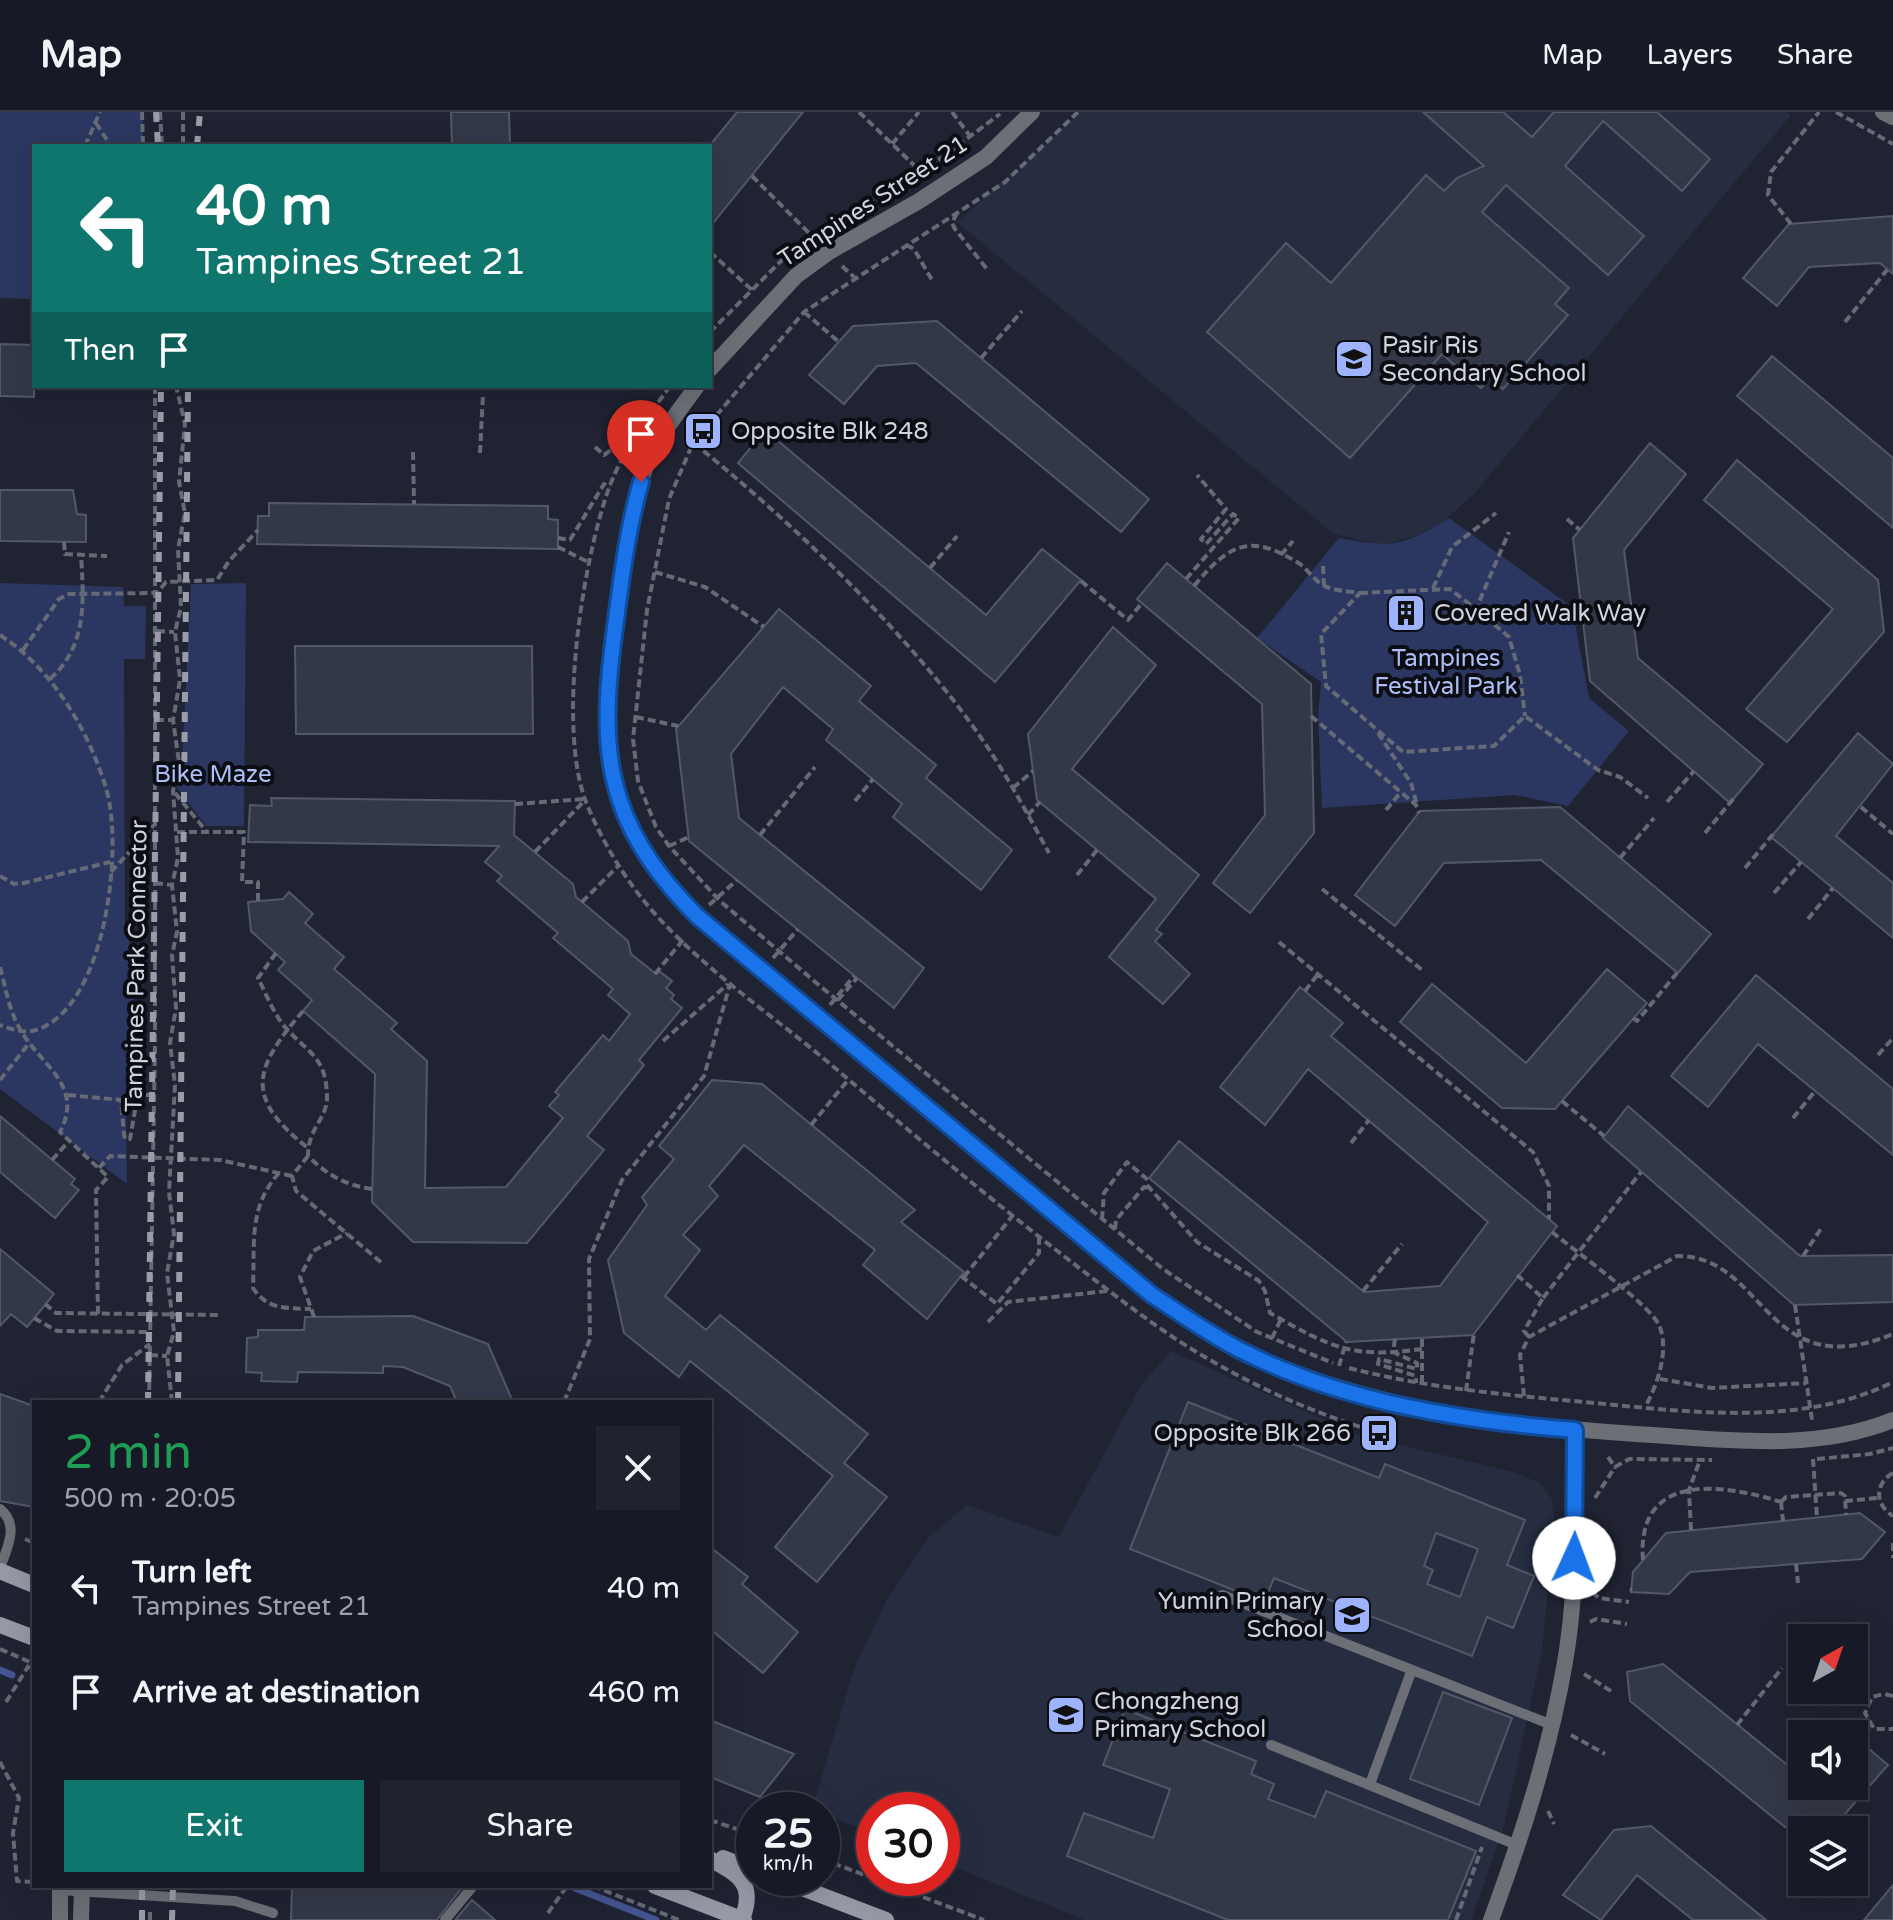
<!DOCTYPE html>
<html lang="en">
<head>
<meta charset="utf-8">
<style>
	body { margin:0; font-family:"Varela Round",sans-serif; background:#20232e; color:#f1f3f6; height:100vh; display:flex; flex-direction:column; font-size:30px; white-space:nowrap }
	* { box-sizing:border-box; margin:0 }
	p { font-size:26px; color:#9ea1a7 }
	.icon { flex:none; width:44px; height:44px; fill:none; stroke:currentColor; stroke-width:2; stroke-linecap:round; stroke-linejoin:round }
	.map { position:relative; flex:1; overflow:hidden }
	.drawer { position:absolute; left:32px; top:1288px; width:680px; height:488px; display:flex; flex-direction:column; background:#171a26; border-radius:0px; box-shadow:0 8px 32px #0002,0 0 0 2px #363843 }
	.drawer>* { flex:none }
	.top-card { position:absolute; left:32px; top:32px; width:680px; height:244px; border-radius:0px; box-shadow:0 8px 32px #0002,0 0 0 2px #363843; background:#0f766e; color:#fff; overflow:hidden }
	.needle { width:52px; rotate:40deg }
	.buttons { position:absolute; left:1788px; top:1512px; display:grid; gap:16px }
	.buttons a { display:grid; place-items:center; width:80px; height:80px; border-radius:0px; background:#171a26; box-shadow:0 8px 32px #0002,0 0 0 2px #363843; font-size:40px }
	.speed { position:absolute; left:736px; top:1680px; display:flex; gap:16px; font-size:40px; font-weight:700; text-align:center }
	.speed>* { display:grid; place-content:center; width:104px; height:104px; border-radius:50%; background:#171a26; box-shadow:0 8px 32px #0002,0 0 0 2px #363843; line-height:1 }
	.speed small { font-size:20px; font-weight:400 }
	.speed .limit { border:12px solid #d22; background:#fff; color:#111 }
	.pin { position:absolute; display:grid; place-items:center; width:68px; height:68px; color:#fff; margin:-82px -34px; border-radius:50% 50% 50% 0; rotate:-45deg; box-shadow:0 0 8px #0007 }
	.pin .icon { rotate:45deg }
	.me { position:absolute; width:88px; margin:-44px; rotate:2deg; stroke-linejoin:round; filter:drop-shadow(0 0 6px #0008) }
	.turn { display:flex; align-items:center; gap:28px; height:168px; padding:0 32px; font-size:36px }
	.turn .icon { width:104px; height:104px; stroke-width:2.5 }
	.turn b { display:block; font-size:56px; line-height:68px }
	.then { display:flex; align-items:center; height:76px; padding:0 32px; background:#0003; gap:16px; font-size:30px }
	.round { display:grid; place-items:center; flex:none; width:84px; height:84px; border-radius:0px; background:#20232e }
	.overview { display:flex; align-items:center; justify-content:space-between; height:136px; padding:0 32px }
	h1 { font-size:48px; font-weight:600; line-height:60px; color:#1e9e55 }
	.action { display:flex; gap:16px; margin-top:auto; padding:16px 32px }
	.action a { flex:1; height:92px; border-radius:0px; background:#0f766e; color:#fff; font-size:32px; font-weight:600; line-height:92px; text-align:center }
	.action a+a { background:#20232e; color:#f1f3f6 }
	ul { padding:0; list-style:none }
	li { display:flex; align-items:center; gap:24px; height:104px; padding:0 32px }
	li div { flex:1 }
	li b { display:block; font-size:30px }
	li em { font-style:normal }
	header { display:flex; align-items:center; gap:48px; box-sizing:border-box; height:112px; padding:0 40px; background:#171a26; border-bottom:2px solid #363843 }
	header strong { font-size:38px }
	nav { display:flex; gap:44px; margin-inline-start:auto; font-size:28px }
	.map>svg:first-child { display:block }
	.built { fill:#272d41 }
	.green { fill:#2b3760 }
	.lines { fill:none; stroke-linecap:round; stroke-linejoin:round }
	.stream { stroke:#445592; stroke-width:7 }
	.building { fill:#333848; stroke:#535869; stroke-width:2; fill-rule:evenodd }
	.path { stroke:#666a77; stroke-width:4; stroke-dasharray:8 4; stroke-linecap:butt }
	.service { stroke:#6d6f77; stroke-width:10 }
	.minor { stroke:#6d6f77; stroke-width:16 }
	.secondary { stroke:#969aa7; stroke-width:16 }
	.rail { stroke:#9a9da9; stroke-width:6; stroke-dasharray:10 10; stroke-linecap:butt }
	.route-casing { stroke:#114b97; stroke-width:20 }
	.route { stroke:#1a73e8; stroke-width:14 }
	.labels { text-anchor:middle; stroke-width:8; stroke-linejoin:round; paint-order:stroke }
	.street-label { font-size:24px; fill:#d1d4de; stroke:#0b0d13 }
	.poi-label { font-size:24px; fill:#d1d4de; stroke:#0b0d13; text-anchor:start }
	.park-label { font-size:24px; fill:#adbef4; stroke:#0b0d13 }
</style>
</head>
<body>
<header>
<strong>Map</strong>
<nav><a>Map</a><a>Layers</a><a>Share</a></nav>
</header>
<div class="map">
<svg width="1893" height="1808" viewBox="0 0 1893 1808">
	<rect width="100%" height="100%" fill="#1f2332"/>
	<path class="built" d="M1081 0H1787L1791 3 1473 383 1431 420 1381 433 1334 422 957 110Z
		M1171 1239 1358 1323 1510 1359 1540 1371 1552 1387 1554 1410 1542 1539 1504 1714 1471 1808H1085L942 1750V1698H874V1722L822 1701V1698L812 1697 853 1559 886 1489 928 1426 967 1393 1059 1425 1142 1272Z"/>
	<path class="green" d="M0 0H143V34H34V187L0 186Z
		M1449 406 1572 495 1589 586 1629 619 1568 694 1515 683 1322 696 1318 604 1321 570 1257 526 1339 426C1390 436 1406 434 1449 406Z
		M0 471 123 475 124 494H146L145 547H124L125 823 138 844 126 965 127 1072 0 977Z
		M246 471 244 714H206L177 676 182 650 191 472Z"/>
	<g class="lines">
		<path class="stream" d="M0 1558 12 1563
			M575 1776 656 1808"/>
	</g>
	<path class="building" d="M451 0H509L510 34H452Z
		M737 0H803L710 115V33Z
		M1423 0H1503L1532 25 1554 0H1657L1710 47 1682 79 1603 9 1565 54 1644 124 1608 163 1506 73 1482 100 1569 176 1555 192 1568 203 1503 277 1490 266 1481 276 1442 242 1350 346 1207 220 1286 131 1331 171 1426 63 1444 79 1457 66 1484 54Z
		M1893 104V162L1880 151 1809 155 1777 194 1743 166 1789 112Z
		M937 209 1149 387 1121 420 916 251 877 254 844 292 809 263 853 214Z
		M0 232 34 233V285L0 284Z
		M1772 244 1893 346V416L1737 284Z
		M765 318 986 503 1042 437 1081 468 995 570 738 351Z
		M1650 331 1686 362 1624 438 1638 546 1763 652 1730 691 1590 569 1573 426Z
		M1737 348 1878 468 1884 520 1787 630 1746 597 1833 497 1704 388Z
		M0 378H73L77 402 86 403V430L0 429Z
		M269 391 548 394V407L558 408V437L257 432 258 404H269Z
		M1167 451 1311 572 1314 721 1250 801 1213 771 1265 703 1262 592 1137 487Z
		M779 497 871 574 859 589 936 653 926 666 1012 738 981 778 893 705 902 692 826 628 833 617 783 575 731 642 739 706 924 856 894 896 689 729 676 617Z
		M1113 515 1156 553 1072 657 1199 763 1156 818 1162 822 1155 829 1190 862 1163 892 1109 845 1156 787 1037 688 1028 622Z
		M295 534H532L533 622H296Z
		M1858 621 1893 652 1836 724 1893 771V826L1771 725Z
		M271 686 515 689 514 723 573 772 576 785 628 829 631 842 656 862 659 859 672 869 666 876 674 883 671 887 682 896 639 948 644 953 587 1024 604 1038 527 1131 413 1130 372 1090 375 962 303 899 312 888 278 858 285 850 251 819 248 790 283 787 289 780 313 802 305 811 344 845 334 857 397 911 391 917 427 949 425 1076 506 1075 563 1006 549 994 559 983 555 980 603 923 609 929 630 902 608 883 613 877 553 826 558 821 497 769 502 764 485 750 499 734 248 730 250 693 272 694Z
		M1560 695 1711 822 1678 861 1541 748 1444 751 1395 814 1355 783 1420 699Z
		M1607 857 1647 891 1555 997 1502 996 1400 910 1432 872 1526 951Z
		M1756 863 1893 977V1043L1758 932 1708 995 1671 964Z
		M1300 875 1343 911 1331 924 1557 1114 1473 1223 1347 1230 1149 1066 1179 1029 1364 1180 1440 1174 1488 1110 1308 957 1265 1013 1220 975Z
		M712 968 762 972 915 1098 901 1110 964 1160 927 1207 863 1153 875 1138 744 1033 709 1074 718 1084 683 1123 700 1138 665 1184 706 1218 720 1203 868 1322 844 1351 887 1385 817 1470 775 1435 833 1364 690 1249 679 1265 624 1221 608 1148 647 1093 642 1085 674 1047 659 1034Z
		M1628 994 1800 1144 1893 1143V1190L1794 1193 1603 1026Z
		M0 1004 75 1067 71 1072 79 1078 55 1106 0 1060Z
		M0 1137 54 1182 27 1215 11 1202 0 1214Z
		M413 1204 488 1232 513 1290H457L450 1274 403 1255 383 1254V1261L298 1260 297 1270 261 1269 262 1261 246 1260 247 1226 258 1225V1218H304L305 1205Z
		M0 1282 31 1293 34 1395 0 1389Z
		M1188 1290 1379 1366 1385 1352 1525 1408 1507 1453 1534 1464 1513 1516 1487 1505 1472 1544 1274 1466 1264 1490 1130 1437ZM1436 1421 1478 1437 1460 1485 1427 1472 1433 1458 1424 1454Z
		M1860 1401 1885 1420 1862 1447 1690 1460 1669 1482 1631 1480 1633 1460 1666 1421Z
		M710 1435 748 1465 742 1472 798 1520 763 1561 710 1517Z
		M1663 1552 1802 1665V1674H1854V1624L1888 1653 1837 1711 1785 1715 1630 1589 1627 1560Z
		M1443 1580 1512 1606 1479 1693 1410 1667Z
		M1125 1597 1256 1649 1251 1662 1274 1672 1268 1687 1315 1705 1326 1679 1476 1739 1448 1808H1228L1067 1744 1084 1701 1153 1726 1170 1677 1103 1653Z
		M710 1608 794 1642 760 1685 710 1665Z
		M1651 1714 1766 1808H1693L1637 1763 1601 1808 1563 1783 1614 1718Z
		M1893 1773V1808H1864Z
		M292 1774H455L460 1778 437 1808H291Z
		M472 1788 495 1808H455Z"/>
	<g class="lines">
		<path class="path" d="M142 0 143 34
			M160 0 162 34
			M183 0V34
			M859 0 919 58
			M952 0 970 24
			M1078 0 1005 70 804 200 693 331 669 387 647 498 633 627 638 669 656 715 669 734 720 789 820 874 1163 1157 1257 1220 1333 1251
			M1836 0 1893 32
			M96 11 111 34
			M892 32 919 0
			M85 34 100 0
			M752 64 813 125
			M957 101 952 111 955 117 987 157
			M1791 112 1768 83 1771 60 1819 0
			M906 133 914 137 932 168
			M710 140 752 178
			M842 154 855 166
			M804 200 839 230
			M1845 210 1887 158
			M710 220 798 132 941 46 1000 2
			M981 246 1022 199
			M110 274 156 275
			M670 274C647 306 623 338 609 376 582 451 557 615 586 690 602 730 627 771 656 803 710 863 781 909 842 962 915 1024 989 1086 1065 1145 1112 1181 1159 1219 1210 1248 1267 1281 1324 1305 1387 1323
			M614 311 619 316 639 300 647 306
			M685 324C788 406 909 521 984 630 1008 665 1028 703 1049 741
			M595 335 604 343 618 333 627 339
			M413 340 414 392
			M480 341 483 282
			M1567 407 1580 418
			M558 426 570 428 604 372 610 375
			M64 430 65 442 107 444
			M558 435 588 450
			M1281 443 1293 429
			M1323 454 1324 473
			M930 456 957 424
			M655 460 705 475 764 515
			M1186 467 1239 406 1233 402 1206 432 1201 427 1226 397 1197 363
			M1081 469 1128 508 1142 491
			M1194 474C1229 432 1250 420 1300 452 1308 458 1314 468 1323 473 1332 479 1349 479 1360 481L1321 522 1326 574 1403 640 1494 634 1525 604 1598 658 1620 665 1648 686
			M1433 476 1452 435 1496 401
			M1360 481 1450 477 1476 497 1509 420
			M1476 497 1509 525 1520 563 1525 604
			M157 519 174 520
			M0 523C52 557 88 617 106 676 124 735 106 896 36 918 24 922 11 917 0 913
			M23 538 59 487 69 482 157 481 166 470 217 468 229 449 258 418
			M50 567C87 534 84 490 81 443
			M1311 604 1416 693 1419 701
			M636 605 678 614
			M156 608H173
			M1378 621 1411 671 1417 693
			M1013 676 1033 659
			M175 681 207 720
			M855 689 873 667
			M1667 690 1694 659
			M515 692 584 687
			M1861 695 1893 722
			M1386 698 1401 680
			M1028 703 1040 690
			M177 720H244L242 770H258V789
			M1705 721 1734 686
			M760 723 815 655
			M669 734 689 725
			M535 740 586 687
			M1620 746 1654 706
			M1745 756 1775 720
			M111 760 154 713
			M1077 763 1097 738
			M0 764 14 772 24 771 110 750
			M155 771 172 773
			M1322 777 1422 858
			M1774 781 1801 750
			M582 790 619 753
			M709 793 737 768
			M1808 807 1833 776
			M1279 830 1533 1040 1549 1074V1107
			M276 841 258 866C265 880 272 897 281 910 305 941 327 941 327 987 326 1008 308 1016 308 1044 327 1063 345 1073 372 1077
			M773 846 798 817
			M0 855C6 877 9 899 21 919 43 955 84 974 60 1020L108 1065 96 1078 98 1202
			M655 862 683 828
			M1305 879 1318 862
			M838 888 857 866
			M830 893 854 864
			M303 899C254 956 243 985 308 1036
			M1633 906 1637 909 1677 861
			M663 929 728 872
			M1878 943 1893 926
			M0 968 30 930
			M68 983 121 988 124 1022 125 1027H130L137 987 141 983H153
			M1562 989 1604 1024
			M1793 1006 1815 979
			M811 1013 848 968
			M1351 1031 1369 1008
			M308 1044 292 1064 296 1079 382 1151
			M52 1048 69 1029
			M99 1056 110 1044 220 1048 292 1064
			M279 1061C248 1095 255 1132 253 1176 267 1198 287 1196 311 1197
			M1147 1073 1197 1130 1259 1169 1265 1179 1270 1201C1330 1235 1351 1247 1422 1237
			M1102 1107 1104 1081 1127 1050 1149 1069
			M1115 1117 1116 1108 1144 1075 1149 1076
			M1552 1120C1575 1139 1648 1191 1659 1213 1670 1238 1657 1274 1645 1295
			M1803 1144 1822 1115
			M1517 1163 1543 1186 1524 1219 1529 1225
			M961 1164 997 1192 1039 1141V1126
			M964 1165 1013 1103
			M1363 1179 1402 1132
			M1543 1186 1641 1060
			M45 1192 56 1201 218 1203
			M1795 1193 1812 1308
			M314 1205 300 1165 313 1139 347 1121
			M34 1206 57 1219 150 1220
			M988 1210 1008 1190 1107 1179
			M1272 1226 1281 1207
			M1395 1227 1393 1240 1417 1251V1257L1379 1247 1378 1252 1416 1264V1271
			M150 1243 167 1244
			M1339 1254 1346 1230
			M1349 1256C1423 1275 1497 1282 1573 1289 1676 1298 1797 1318 1893 1270
			M1660 1267 1712 1276 1807 1271
			M1422 1271V1226
			M1466 1279 1474 1221
			M1524 1284 1520 1243 1529 1225 1677 1144C1766 1143 1765 1275 1893 1222
			M99 1290 122 1253 150 1232
			M149 1290 155 933V274
			M172 1290 167 1244 174 1220 167 1161 174 1122 169 1080 175 973 170 931 176 896 172 843 177 820 172 773 178 746 173 679 179 650 173 608 180 568 175 520 181 495 178 437 185 401 179 370 185 312 176 274
			M564 1290 590 1227 589 1147 622 1068 704 964 730 872
			M1608 1345 1615 1355 1629 1347 1712 1348
			M1813 1347 1817 1406
			M1817 1347 1870 1342 1893 1336
			M1893 1361C1874 1372 1875 1393 1893 1404
			M1595 1386 1615 1355
			M1845 1389 1878 1386
			M1781 1390 1786 1385 1841 1381 1845 1384 1846 1403
			M1781 1390 1783 1409
			M1691 1418 1689 1378 1700 1348
			M25 1427 34 1431
			M1893 1431V1446
			M1643 1448C1636 1360 1721 1371 1781 1390
			M1796 1452 1798 1471
			M1630 1477 1632 1478
			M1592 1480 1599 1486 1629 1490
			M1590 1510 1596 1507 1627 1512
			M0 1537 30 1550 34 1568
			M1584 1562 1614 1581
			M1893 1584 1884 1582 1872 1585 1865 1601 1874 1617H1893
			M6 1590 29 1553
			M1737 1613 1782 1556
			M1571 1623 1605 1642
			M0 1650 19 1686 13 1721 17 1769 34 1770
			M1548 1699 1554 1712
			M710 1708 754 1723
			M822 1747 984 1808
			M593 1774 679 1808
			M548 1801 567 1774
			M150 1808V1796
			M1456 1808 1482 1735"/>
		<path class="service" d="M0 1397C20 1413 7 1436 0 1456
			M1222 1483 1552 1613
			M1271 1633 1517 1733
			M1370 1672 1411 1560
			M60 1778 235 1789 273 1801
			M445 1808 473 1774"/>
		<path class="minor" d="M1883 0 1893 5
			M710 257 796 164 829 140 919 89 986 45 1032 0
			M697 274C680 297 663 319 650 345 631 387 625 435 619 480 610 550 596 622 619 691 634 736 664 771 697 804 808 896 918 988 1029 1080 1097 1136 1162 1201 1243 1239 1367 1297 1501 1313 1636 1322 1721 1327 1812 1341 1893 1308
			M60 1808V1774
			M81 1808 82 1774
			M1491 1808C1522 1724 1550 1638 1565 1550 1578 1474 1576 1394 1575 1318"/>
		<path class="secondary" d="M0 1459 34 1473
			M0 1513 34 1526
			M723 1746 754 1758
			M710 1747C739 1763 756 1772 742 1807
			M776 1766 886 1808
			M655 1774 744 1808"/>
		<path class="rail" d="M156 0 158 34
			M197 34 200 0
			M148 1290 161 274
			M178 1290 188 274
			M142 1808V1774
			M172 1808 173 1774"/>
	</g>
	<g class="lines">
		<defs>
			<path id="route" d="M641 370C628 415 622 461 616 508 598 637 602 708 697 804L1152 1183C1181 1202 1209 1222 1240 1238 1343 1290 1462 1309 1575 1318L1574 1446"/>
		</defs>
		<use href="#route" class="route-casing"/>
		<use href="#route" class="route"/>
	</g>
	<defs>
		<symbol id="school-square" viewBox="-11 -11 22 22"><rect x="-9" y="-9" width="18" height="18" rx="4" fill="#9db4fd" stroke="#0b0d13"/><path d="M0-5L7-2L0 1L-7-2ZM-4 1L0 2.5L4 1V4Q0 6-4 4Z" fill="#111"/></symbol>
		<symbol id="bus-square" viewBox="-11 -11 22 22"><rect x="-9" y="-9" width="18" height="18" rx="4" fill="#9db4fd" stroke="#0b0d13"/><path d="M-5-6H5V4H4V6H2V4H-2V6H-4V4H-5ZM-3.5-4V0h7V-4ZM-3.5 1.2v1.5H-2V1.2ZM2 1.2v1.5H3.5V1.2Z" fill="#111"/></symbol>
		<symbol id="building-square" viewBox="-11 -11 22 22"><rect x="-9" y="-9" width="18" height="18" rx="4" fill="#9db4fd" stroke="#0b0d13"/><path d="M-4-6H4V6H1V3H-1V6H-4ZM-2.5-4.3h1.7v1.8h-1.7ZM.8-4.3h1.7v1.8H.8ZM-2.5-1h1.7V.8h-1.7ZM.8-1h1.7V.8H.8Z" fill="#111"/></symbol>
	</defs>
	<g fill-rule="evenodd">
		<use href="#school-square" x="1332" y="225" width="44" height="44"/>
		<use href="#bus-square" x="681" y="297" width="44" height="44"/>
		<use href="#building-square" x="1384" y="479" width="44" height="44"/>
		<use href="#bus-square" x="1357" y="1299" width="44" height="44"/>
		<use href="#school-square" x="1330" y="1481" width="44" height="44"/>
		<use href="#school-square" x="1044" y="1581" width="44" height="44"/>
	</g>
	<g class="labels">
		<g class="street-label">
			<text transform="translate(873 89) rotate(-33)" y="8">Tampines Street 21</text>
			<text transform="translate(136 854) rotate(-89)" y="8">Tampines Park Connector</text>
		</g>
		<g class="poi-label">
			<text x="1382" y="241">Pasir Ris<tspan x="1382" dy="28">Secondary School</tspan></text>
			<text x="731" y="327">Opposite Blk 248</text>
			<text x="1434" y="509">Covered Walk Way</text>
			<text x="1351" y="1329" text-anchor="end">Opposite Blk 266</text>
			<text x="1324" y="1497" text-anchor="end">Yumin Primary<tspan x="1324" dy="28">School</tspan></text>
			<text x="1094" y="1597">Chongzheng<tspan x="1094" dy="28">Primary School</tspan></text>
		</g>
		<g class="park-label">
			<text x="1446" y="554">Tampines<tspan x="1446" dy="28">Festival Park</tspan></text>
			<text x="213" y="670">Bike Maze</text>
		</g>
	</g>
</svg>
<div class="buttons">
<a><svg class="needle" viewBox="-14 -14 28 28"><path d="M0-13l5 13h-10z" fill="#e53935"/><path d="M0 13l5-13h-10z" fill="#9ea1a7"/></svg></a>
<a><svg class="icon" aria-label="sound" viewBox="0 0 24 24"><path d="M4 9h4l5-4v14l-5-4H4zM17 9q2 3 0 6"/></svg></a>
<a><svg class="icon" aria-label="layers" viewBox="0 0 24 24"><path d="M12 4l9 5-9 5-9-5zM3 14l9 5 9-5"/></svg></a>
</div>
<div class="speed"><div>25<small>km/h</small></div><div class="limit">30</div></div>
<div class="pin" style="left:641px;top:370px;background:#d93025"><svg class="icon" aria-label="arrive" viewBox="0 0 24 24"><path d="M6 21V4h12l-3 4 3 4H6"/></svg></div>
<svg class="me" style="left:1574px;top:1446px" viewBox="-20 -20 40 40"><circle r="19" fill="#fff"/><path d="M0-13L10 11 0 6-10 11z" fill="#1a73e8"/></svg>
<div class="top-card">
<div class="turn"><svg class="icon" aria-label="left" viewBox="0 0 24 24"><path d="M17 20v-9H6M10 6l-5 5 5 5"/></svg><div><b>40 m</b>Tampines Street 21</div></div>
<div class="then">Then<svg class="icon" aria-label="arrive" viewBox="0 0 24 24"><path d="M6 21V4h12l-3 4 3 4H6"/></svg></div>
</div>
<section class="drawer">
<div class="overview"><div><h1>2 min</h1><p>500 m · 20:05</p></div><a class="round"><svg class="icon" aria-label="close" viewBox="0 0 24 24"><path d="M6 6l12 12M18 6L6 18"/></svg></a></div>
<ul>
<li><svg class="icon" aria-label="left" viewBox="0 0 24 24"><path d="M17 20v-9H6M10 6l-5 5 5 5"/></svg><div><b>Turn left</b><p>Tampines Street 21</p></div><em>40 m</em></li>
<li><svg class="icon" aria-label="arrive" viewBox="0 0 24 24"><path d="M6 21V4h12l-3 4 3 4H6"/></svg><div><b>Arrive at destination</b></div><em>460 m</em></li>
</ul>
<div class="action"><a>Exit</a><a>Share</a></div>
</section>
</div>
</body>
</html>
